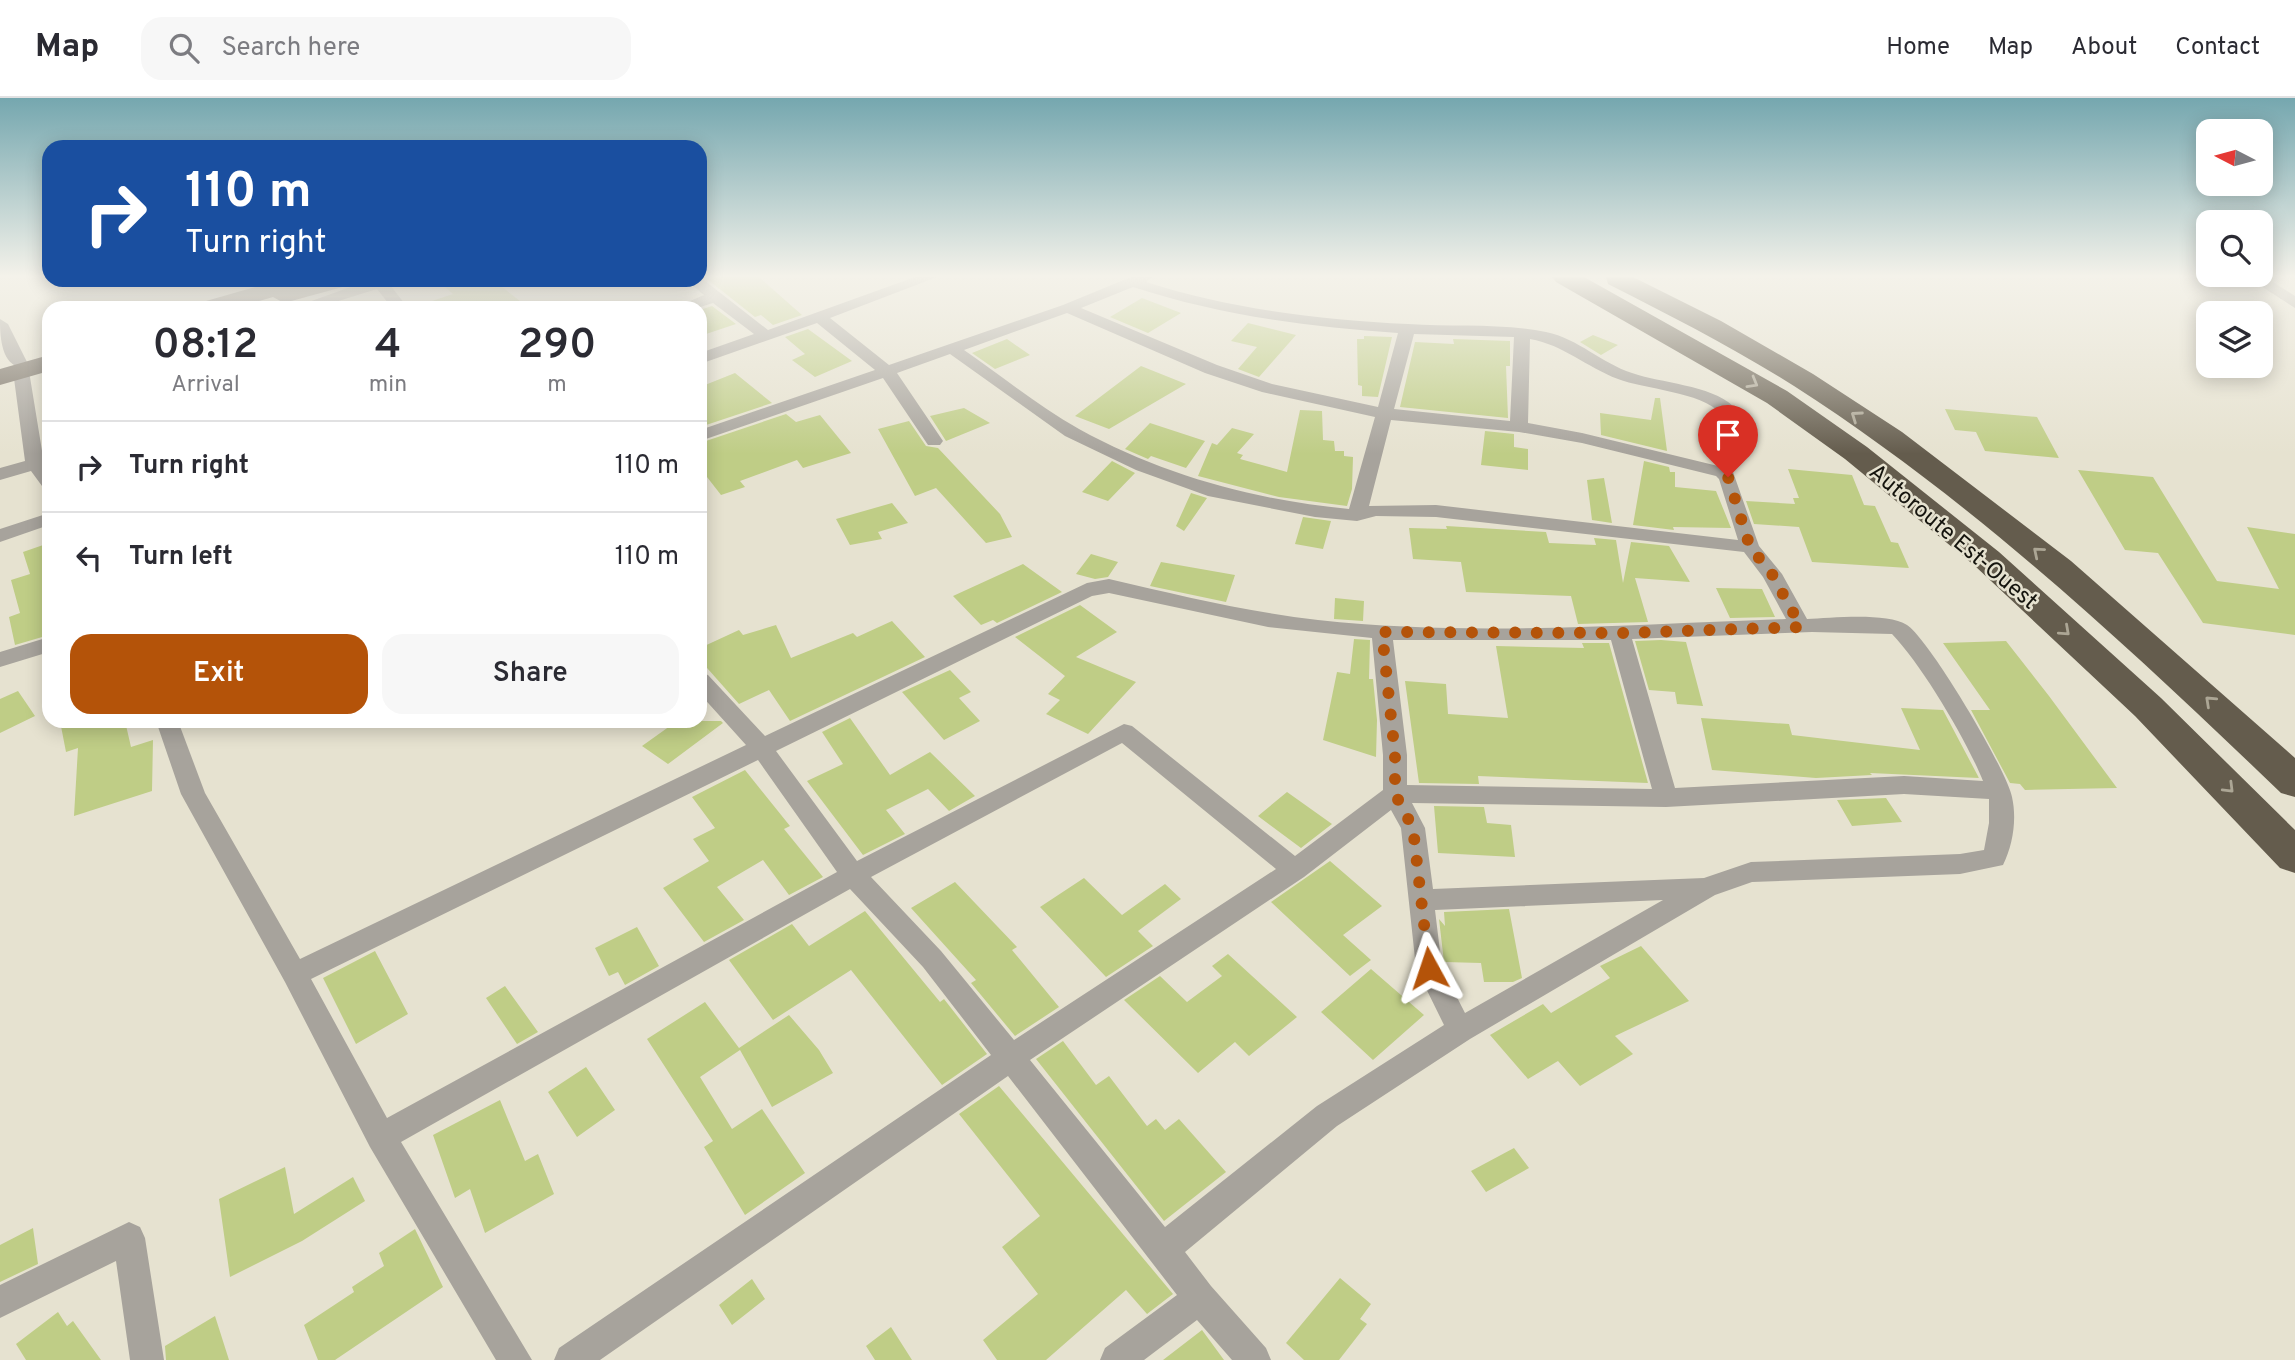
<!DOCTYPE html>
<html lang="en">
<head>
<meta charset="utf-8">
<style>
	body { margin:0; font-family:Overpass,sans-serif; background:#f7f7f7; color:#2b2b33; height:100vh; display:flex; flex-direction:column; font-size:26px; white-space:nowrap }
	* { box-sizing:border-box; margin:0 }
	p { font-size:23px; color:#7c7c81 }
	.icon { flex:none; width:38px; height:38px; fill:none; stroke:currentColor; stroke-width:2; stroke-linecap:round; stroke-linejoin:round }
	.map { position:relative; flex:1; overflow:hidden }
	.panel { position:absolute; left:42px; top:203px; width:665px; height:427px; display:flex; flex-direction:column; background:#fff; border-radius:21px; box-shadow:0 4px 18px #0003 }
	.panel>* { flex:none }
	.guide { position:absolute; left:42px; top:42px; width:665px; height:147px; border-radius:21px; box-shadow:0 4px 18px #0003; background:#1a4fa0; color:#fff; overflow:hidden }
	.needle { width:46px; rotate:276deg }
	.fabs { position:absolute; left:2196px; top:21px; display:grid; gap:14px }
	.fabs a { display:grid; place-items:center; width:77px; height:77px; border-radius:14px; background:#fff; box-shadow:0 4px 18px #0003; font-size:35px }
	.pin { position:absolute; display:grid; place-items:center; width:60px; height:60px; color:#fff; margin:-72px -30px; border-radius:50% 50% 50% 0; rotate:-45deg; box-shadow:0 0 7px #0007 }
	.pin .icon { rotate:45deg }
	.me { position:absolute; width:77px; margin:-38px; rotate:355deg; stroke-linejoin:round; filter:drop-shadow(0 0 5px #0008) }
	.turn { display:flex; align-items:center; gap:24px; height:147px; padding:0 28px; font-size:32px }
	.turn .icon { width:91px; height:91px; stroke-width:2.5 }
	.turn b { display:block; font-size:49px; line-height:60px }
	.eta { display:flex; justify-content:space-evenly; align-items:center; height:119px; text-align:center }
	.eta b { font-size:42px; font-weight:600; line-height:49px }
	.primary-button { display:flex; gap:14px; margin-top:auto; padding:14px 28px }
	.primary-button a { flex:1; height:80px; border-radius:21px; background:#b45309; color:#fff; font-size:28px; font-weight:600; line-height:80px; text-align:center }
	.primary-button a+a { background:#f7f7f7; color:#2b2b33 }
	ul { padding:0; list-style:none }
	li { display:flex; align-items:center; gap:21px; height:91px; padding:0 28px; border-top:2px solid #e1e1e2 }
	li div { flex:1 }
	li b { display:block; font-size:26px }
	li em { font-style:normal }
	header { display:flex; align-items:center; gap:42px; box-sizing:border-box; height:98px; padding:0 35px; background:#fff; border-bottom:2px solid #e1e1e2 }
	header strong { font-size:33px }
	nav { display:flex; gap:38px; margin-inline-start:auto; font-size:24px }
	.search { width:490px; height:63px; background:#f7f7f7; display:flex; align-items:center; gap:18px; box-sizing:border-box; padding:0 24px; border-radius:21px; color:#7c7c81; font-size:26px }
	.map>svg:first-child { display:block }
	.building { fill:#bfcd86 }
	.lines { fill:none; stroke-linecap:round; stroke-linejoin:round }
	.minor { fill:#a7a39c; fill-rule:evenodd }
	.primary { fill:#766e62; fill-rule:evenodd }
	.motorway { fill:#645c4d; fill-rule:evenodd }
	.oneway { stroke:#aca695 }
	.route { stroke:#b45309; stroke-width:12; stroke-dasharray:0 21.6 }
	.labels { text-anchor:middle; stroke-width:5; stroke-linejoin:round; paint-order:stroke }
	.street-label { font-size:23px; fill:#15140e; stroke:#e6e2d0 }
</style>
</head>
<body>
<header>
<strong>Map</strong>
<div class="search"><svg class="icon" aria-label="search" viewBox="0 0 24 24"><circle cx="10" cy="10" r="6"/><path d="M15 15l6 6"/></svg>Search here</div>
<nav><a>Home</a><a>Map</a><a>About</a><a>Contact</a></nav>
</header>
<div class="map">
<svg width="2295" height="1262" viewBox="0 0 2295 1262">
	<rect width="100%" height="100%" fill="#e6e2d0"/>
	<path class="building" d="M712 179H759L802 217 773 227 761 217 755 219 707 181Z
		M466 182H493L529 210H423V206L453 196 445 189Z
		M1142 200 1181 215 1148 235 1110 219Z
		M712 208 736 226 700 238V212Z
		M1248 225 1296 237 1259 279 1238 271 1257 249 1231 243Z
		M808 231 852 263 815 279 792 262 805 256 785 239Z
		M1593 237 1618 247 1601 257 1580 244Z
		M1364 238 1392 239 1378 299 1362 298V288L1358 287 1357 241H1364Z
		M1007 241 1030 257 995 271 972 255Z
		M1453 241 1510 243V268H1506L1508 320 1400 309 1415 244 1454 246Z
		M1141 268 1186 286 1109 331 1075 318Z
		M735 275 772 305 700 329V289Z
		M1655 300H1660L1667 353 1601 337 1600 315 1651 322Z
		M964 310 990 325 946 343 930 318Z
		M1945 311 2037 319 2059 360 1985 353 1976 334 1955 332Z
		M1300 312 1322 313 1323 342 1334 343 1335 353H1344V358L1353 359 1352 391 1347 408 1279 399 1198 378 1212 345 1217 347 1232 330 1254 336 1237 355 1243 357 1240 361 1287 374Z
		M786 316 796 324 820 317 851 355 803 370 797 362 740 383 745 389 721 397 700 370V345Z
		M909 323 926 348 938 350 1000 416 1012 439 986 445 936 390 915 398 878 331Z
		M1150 325 1205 343 1186 370 1151 358 1148 361 1125 351Z
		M1485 333 1514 336V349L1528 351V372L1481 367Z
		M1112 363 1135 375 1108 403 1082 394Z
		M1644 363 1669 369 1670 374H1675V389L1716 393 1731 430 1673 429 1674 432 1633 427Z
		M1788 371 1852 377 1864 407 1875 408 1891 444 1898 445 1909 470 1812 464 1799 429 1754 426 1746 403 1795 406 1793 400H1799Z
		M2078 372 2153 379 2217 483 2279 491 2247 429 2295 436V537L2203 525 2158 455 2125 452Z
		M1604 380 1612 425 1592 422 1587 382Z
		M1191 395 1207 400 1184 433 1176 428Z
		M892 405 908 425 878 434 882 441 850 447 836 421Z
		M1303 419 1331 423 1323 451 1295 446Z
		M1446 428 1546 434 1549 445 1596 447 1594 440 1616 442 1623 485 1631 444 1669 448 1690 484 1635 480 1648 524 1578 526 1571 498 1466 494 1461 464 1413 461 1409 430 1447 431Z
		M49 445V537L15 547 9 519 20 515 11 482 30 476 23 454Z
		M1091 456 1118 464 1108 479 1095 481 1076 476Z
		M1161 464 1235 477 1226 504 1150 488Z
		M1023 466 1062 494 997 525 993 522 981 527 953 498Z
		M1716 490 1762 491 1775 519 1730 520Z
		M1335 500 1364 503 1363 523 1334 521Z
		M1080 507 1117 534 1076 559 1136 584 1088 636 1046 616 1060 602 1048 596 1065 578 1015 539Z
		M892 523 925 559 790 623 769 592 739 606 700 562V550L739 532 743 537 776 527 791 560 853 535 857 539Z
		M1354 541 1370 542 1369 581H1373L1377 622 1376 659 1323 642 1337 574 1350 576Z
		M1661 542 1686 544 1703 608 1677 606 1675 594 1649 592 1635 543Z
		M2006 543 2049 598 2117 690 2025 692 2020 686 2010 685 1971 612H1990L1943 545Z
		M1582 545H1609L1648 685 1478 678 1479 686 1419 685 1405 583 1446 586 1448 616 1508 620 1496 548 1584 550Z
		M950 572 971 594 959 600 980 623 944 642 902 594Z
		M18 593 35 618 0 635V601Z
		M1901 610 1943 612 1979 680 1870 675 1872 677 1816 680 1712 672 1701 620 1789 626 1792 637 1920 652Z
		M850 620 890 677 930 654 975 698 949 713 928 691 886 712 905 736 863 757 807 683 843 666 822 634Z
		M60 623H125L131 649 153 642 152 693 74 718 78 650 66 654Z
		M677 623H721L723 625 668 666 642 648Z
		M745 672 790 728 784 731 823 779 789 797 763 762 717 789 744 822 704 844 663 790 709 763 693 741 715 730 692 699Z
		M1287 694 1332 726 1301 750 1258 718Z
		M1886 700 1902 724 1852 728 1837 702Z
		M1434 708 1484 709 1487 725 1511 727 1515 759 1438 755Z
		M1330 763 1382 808 1343 837 1371 862 1350 878 1271 804Z
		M1084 780 1122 817 1165 786 1181 801 1138 833 1153 848 1106 879 1040 809Z
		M955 784 1017 849 1012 852 1059 909 1015 938 971 885 976 882 911 810Z
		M1509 811 1522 880 1513 884H1484L1481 865 1444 864 1439 821 1445 828 1444 814Z
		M865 813 940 904 944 901 987 956 942 987 851 872 773 922 729 862 792 826 809 848Z
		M637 829 659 868 625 887 618 874 609 878 595 850Z
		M1641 848 1689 903 1615 938 1633 956 1580 988 1558 963 1528 981 1490 937 1543 906 1551 915 1610 880 1600 868Z
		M375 853 408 916 356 946 323 880Z
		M1228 856 1297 919 1249 958 1235 944 1198 975 1124 902 1160 878 1187 904 1222 878 1212 868Z
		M1371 871 1424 917 1373 962 1321 914Z
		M505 888 538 934 517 946 486 900Z
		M705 904 739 950 789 917 819 952 833 975 772 1009 740 952 700 979 732 1031 762 1011 805 1075 745 1117 704 1049 713 1043 647 941Z
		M1063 943 1096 987 1109 978 1147 1028 1156 1021 1165 1032 1179 1021 1226 1074 1164 1123 1036 961Z
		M586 969 615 1012 577 1039 548 994Z
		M999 988 1173 1196 1147 1216 1126 1192 1046 1262H997L983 1242 1038 1196 1002 1149 1040 1118 959 1016Z
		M500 1002 525 1063 538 1056 554 1096 485 1135 470 1091 455 1100 433 1037Z
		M1514 1050 1529 1070 1486 1094 1471 1073Z
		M285 1069 294 1116 353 1079 365 1103 302 1143 230 1179 219 1101Z
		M33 1130 38 1166 0 1184V1147Z
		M415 1131 443 1189 335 1262H318L304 1227 354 1194 352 1189 384 1168 379 1155Z
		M1340 1180 1371 1206 1360 1221 1367 1226 1339 1262H1304L1286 1245Z
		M752 1181 765 1201 732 1227 719 1207Z
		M58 1214 67 1228 73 1223 101 1262H26L16 1246Z
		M215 1218 229 1262H166L165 1248Z
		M891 1229 912 1262H875L866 1248Z
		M1202 1232 1224 1262H1163Z"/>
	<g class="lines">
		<path class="minor" d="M700 179 768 232 915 179H937L830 220 889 267 1063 207 1131 179H1152L1146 184C1231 211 1320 222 1408 226 1454 229 1501 225 1546 234 1579 241 1601 265 1632 275 1660 285 1711 287 1733 308 1747 322 1742 346 1743 364L1733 374 1759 448 1782 476 1807 521C1831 520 1887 514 1907 527 1929 541 2007 672 2012 699 2017 721 2013 747 2003 767L1960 776 1752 784 1715 797 1470 941 1337 1028 1185 1154 1211 1188 1266 1250 1271 1262H1232L1197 1222 1144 1262H1100L1105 1250 1177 1197 1008 978 600 1262H554L559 1250 991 957 923 869 850 791 401 1044 532 1262H496L370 1049 285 884 181 696 156 623H178L205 695 300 861 746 647 700 596V574L708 577 765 638 1087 485 1109 481C1178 497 1247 514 1318 522 1474 539 1630 526 1786 521L1763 479 1744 454 1436 419 1376 418 1357 423 1315 419 1208 398 1136 372 1065 338 950 256 897 275 943 343 940 347H928L883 280 700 343V332L875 272 817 225 700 266V255L754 236 713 205 697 210H674L704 197 686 182H700ZM1133 189C1219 217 1308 229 1398 235L1378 309 1272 286 1217 267 1081 210ZM1067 215 1205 275 1262 294 1375 319 1349 411C1254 402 1163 377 1079 331 1039 309 1002 278 964 252ZM1414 236 1514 239 1510 323 1394 311ZM1530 241C1564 247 1586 269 1618 281 1643 291 1702 294 1720 315 1729 326 1725 349 1725 362L1718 368 1582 335 1528 325ZM1391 322 1519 334 1582 345 1716 378 1719 381 1738 442 1436 407 1369 408ZM1109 495 1268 529 1372 540 1383 657V692L1295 758 1132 628 1124 626 857 763 776 653 1092 498ZM1812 534 1892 536C1922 567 1967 643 1983 683L1904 678 1675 690 1632 541ZM1393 542H1611L1652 691 1407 687V657ZM1122 645 1276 771 1014 942 941 853 871 779ZM758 662 837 774 387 1020 311 881ZM1904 696 1989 701V725L1984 752 1960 756 1751 764 1704 780 1433 791 1425 730 1412 705 1666 709ZM1391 712 1401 730 1416 870 1444 927 1317 1008 1165 1129 1030 962 1304 779ZM1663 802 1465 915 1442 870 1435 812Z
			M2247 179H2265L2295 198V210Z
			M370 182H399L390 187 408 210H392L377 191 316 210H292Z
			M0 221 8 226 27 264 22 268 29 273 44 365 49 372V390L42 388 31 373 0 382V370L25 363 13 273 18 269C1 263 0 237 0 221Z
			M49 415V427L0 444V431Z
			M49 539V554L0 569V554Z
			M129 1124 140 1129 145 1140 164 1262H130L116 1163 0 1220V1187Z"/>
		<path class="primary" d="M280 182H353L350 187 284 205 273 199 235 210H195L199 205Z
			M49 257V273L0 287V271Z"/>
		<path class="motorway" d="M1552 179H1584L1787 293 1867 349 1999 454 2161 600 2295 732V775L2280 770 2135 618 1975 468 1845 361 1767 305 1556 184Z
			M1606 179H1633L1721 223 1813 276 1902 334 2071 463 2295 660V699L2281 695C2128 548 1973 403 1794 288 1734 250 1671 218 1608 186Z"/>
	</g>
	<defs><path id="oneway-chevron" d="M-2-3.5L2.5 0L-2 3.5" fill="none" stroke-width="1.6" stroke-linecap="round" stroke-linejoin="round" transform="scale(1.75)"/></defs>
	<g class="oneway">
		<use href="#oneway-chevron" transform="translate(1753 285) rotate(30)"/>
		<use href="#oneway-chevron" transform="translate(1856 318) rotate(-145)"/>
		<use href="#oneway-chevron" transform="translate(2038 454) rotate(-140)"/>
		<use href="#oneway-chevron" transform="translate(2065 533) rotate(42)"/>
		<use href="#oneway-chevron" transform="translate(2210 603) rotate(-137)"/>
		<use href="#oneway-chevron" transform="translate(2229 690) rotate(45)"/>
	</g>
	<linearGradient id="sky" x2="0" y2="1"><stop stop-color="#75a7af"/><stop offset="0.5" stop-color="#f4f2ea"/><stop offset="1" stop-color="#f4f2ea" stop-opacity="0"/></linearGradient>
	<rect width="2295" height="356" fill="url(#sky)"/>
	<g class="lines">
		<path class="route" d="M1429 870 1413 730 1395 696V657L1382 534 1620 535 1801 529 1772 476 1750 449 1728 379"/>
	</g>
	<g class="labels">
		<g class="street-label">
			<text transform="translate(1954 438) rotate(40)" y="8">Autoroute Est-Ouest</text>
		</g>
	</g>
</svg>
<div class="fabs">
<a><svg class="needle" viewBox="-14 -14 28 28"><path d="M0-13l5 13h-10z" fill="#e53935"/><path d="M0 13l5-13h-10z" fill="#7c7c81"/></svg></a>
<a><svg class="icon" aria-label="search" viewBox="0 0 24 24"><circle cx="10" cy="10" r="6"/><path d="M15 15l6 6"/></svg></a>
<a><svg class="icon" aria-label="layers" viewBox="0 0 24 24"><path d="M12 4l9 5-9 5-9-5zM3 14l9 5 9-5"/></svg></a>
</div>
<div class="pin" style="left:1728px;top:379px;background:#d93025"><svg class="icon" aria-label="arrive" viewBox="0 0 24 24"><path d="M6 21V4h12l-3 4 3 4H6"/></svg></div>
<svg class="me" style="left:1429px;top:870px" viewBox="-20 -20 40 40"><path d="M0-17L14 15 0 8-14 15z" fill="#b45309" stroke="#fff" stroke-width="4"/></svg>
<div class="guide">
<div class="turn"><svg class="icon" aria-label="right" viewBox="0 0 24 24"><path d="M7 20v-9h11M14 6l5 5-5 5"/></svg><div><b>110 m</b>Turn right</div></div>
</div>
<section class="panel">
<div class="eta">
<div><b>08:12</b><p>Arrival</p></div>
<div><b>4</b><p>min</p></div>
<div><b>290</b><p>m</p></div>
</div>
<ul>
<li><svg class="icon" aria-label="right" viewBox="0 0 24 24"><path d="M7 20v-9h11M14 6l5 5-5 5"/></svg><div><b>Turn right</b></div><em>110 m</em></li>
<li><svg class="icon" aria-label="left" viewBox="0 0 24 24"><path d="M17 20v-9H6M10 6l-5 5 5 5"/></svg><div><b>Turn left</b></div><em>110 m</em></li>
</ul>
<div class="primary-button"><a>Exit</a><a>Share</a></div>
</section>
</div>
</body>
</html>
